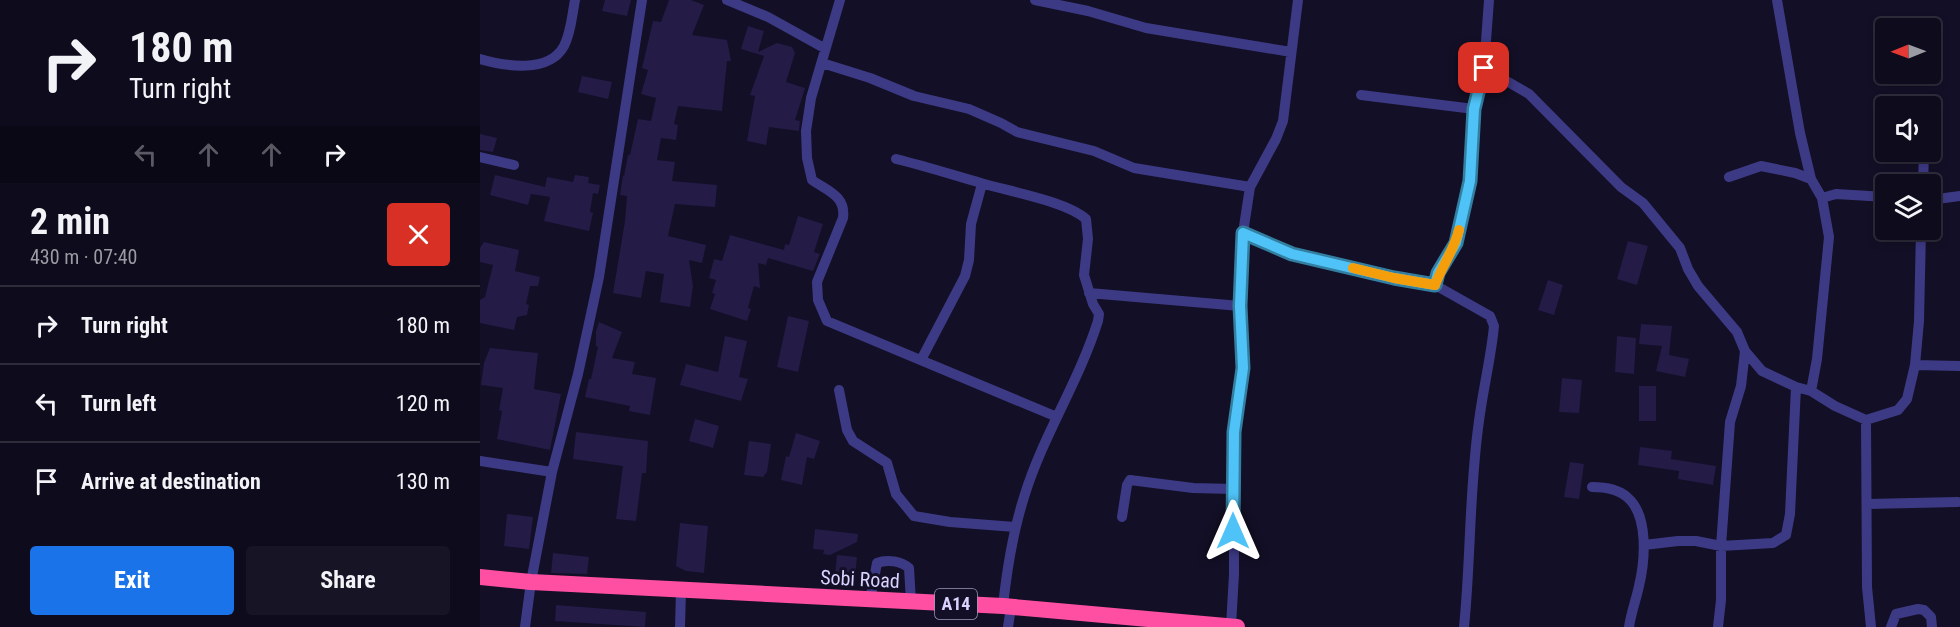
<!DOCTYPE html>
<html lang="en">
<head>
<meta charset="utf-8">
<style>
	body { margin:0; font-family:"Roboto Condensed",sans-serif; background:#171425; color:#f1f3f6; height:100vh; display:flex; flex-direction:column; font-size:22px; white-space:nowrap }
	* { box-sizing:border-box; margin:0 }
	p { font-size:20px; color:#9b9ba3 }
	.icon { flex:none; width:33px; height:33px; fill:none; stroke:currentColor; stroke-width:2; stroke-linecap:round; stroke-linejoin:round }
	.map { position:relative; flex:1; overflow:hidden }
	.side { display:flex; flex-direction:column; background:#0e0b1c; width:480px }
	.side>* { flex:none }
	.banner { background:#0e0b1c; color:#f1f3f6; overflow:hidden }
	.needle { width:39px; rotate:269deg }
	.buttons { position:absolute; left:1395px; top:18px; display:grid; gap:12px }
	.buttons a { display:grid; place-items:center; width:66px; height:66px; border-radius:6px; background:#0e0b1c; box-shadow:0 3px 9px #0003,0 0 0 2px #2e2b3b; font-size:30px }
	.pin { position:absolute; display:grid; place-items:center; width:51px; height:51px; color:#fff; margin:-26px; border-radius:12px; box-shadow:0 3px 9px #0006 }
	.me { position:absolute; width:66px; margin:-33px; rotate:0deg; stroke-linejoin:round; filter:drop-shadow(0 0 4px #0008) }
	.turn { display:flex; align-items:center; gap:21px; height:126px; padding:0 30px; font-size:27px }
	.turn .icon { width:78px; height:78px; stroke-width:2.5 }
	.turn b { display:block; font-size:42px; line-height:51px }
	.lanes { display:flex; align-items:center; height:57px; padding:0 30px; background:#0003; justify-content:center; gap:30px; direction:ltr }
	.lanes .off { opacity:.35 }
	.round { display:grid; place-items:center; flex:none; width:63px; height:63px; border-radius:6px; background:#171425 }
	.overview { display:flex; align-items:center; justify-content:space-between; height:102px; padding:0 30px }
	h1 { font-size:36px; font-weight:700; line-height:45px }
	.button { display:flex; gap:12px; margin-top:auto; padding:12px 30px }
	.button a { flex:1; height:69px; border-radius:6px; background:#1a73e8; color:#fff; font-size:24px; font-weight:700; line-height:69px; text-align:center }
	.button a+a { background:#171425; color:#f1f3f6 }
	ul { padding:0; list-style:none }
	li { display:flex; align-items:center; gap:18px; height:78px; padding:0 30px; border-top:2px solid #2e2b3b }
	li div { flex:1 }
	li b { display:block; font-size:22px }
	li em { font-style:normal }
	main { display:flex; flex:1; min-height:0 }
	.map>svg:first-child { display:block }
	.building { fill:#241b47 }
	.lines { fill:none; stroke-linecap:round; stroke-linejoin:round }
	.minor { stroke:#3d3a85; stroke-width:10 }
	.highway { stroke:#ff4fa3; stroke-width:16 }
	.route-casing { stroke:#337fa1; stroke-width:15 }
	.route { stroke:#4fc3f7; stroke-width:10 }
	.slow { stroke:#f59e0b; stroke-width:10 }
	.labels { text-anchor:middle; stroke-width:6; stroke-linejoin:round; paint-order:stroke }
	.shield { fill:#130f26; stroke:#9e99be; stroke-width:1.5 }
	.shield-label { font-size:18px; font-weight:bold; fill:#d9d4ff }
	.street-label { font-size:20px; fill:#d9d4ff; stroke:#130f26 }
</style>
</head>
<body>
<main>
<section class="side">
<div class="banner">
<div class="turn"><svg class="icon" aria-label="right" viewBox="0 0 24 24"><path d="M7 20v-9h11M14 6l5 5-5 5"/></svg><div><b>180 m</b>Turn right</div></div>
<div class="lanes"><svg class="icon off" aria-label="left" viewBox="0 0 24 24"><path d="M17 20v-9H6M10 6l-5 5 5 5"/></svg><svg class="icon off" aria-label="ahead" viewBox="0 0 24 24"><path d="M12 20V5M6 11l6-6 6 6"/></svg><svg class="icon off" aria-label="ahead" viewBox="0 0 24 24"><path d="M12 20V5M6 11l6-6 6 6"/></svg><svg class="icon" aria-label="right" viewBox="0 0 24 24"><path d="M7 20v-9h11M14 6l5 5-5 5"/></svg></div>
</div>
<div class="overview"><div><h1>2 min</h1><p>430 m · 07:40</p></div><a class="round" style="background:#d93025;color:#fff"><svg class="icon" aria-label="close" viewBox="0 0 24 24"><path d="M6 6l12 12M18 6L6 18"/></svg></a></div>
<ul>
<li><svg class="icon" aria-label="right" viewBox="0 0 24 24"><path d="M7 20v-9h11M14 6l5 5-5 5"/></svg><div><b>Turn right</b></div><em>180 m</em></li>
<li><svg class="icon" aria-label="left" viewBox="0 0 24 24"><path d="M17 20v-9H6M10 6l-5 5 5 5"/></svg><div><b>Turn left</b></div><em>120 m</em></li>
<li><svg class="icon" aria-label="arrive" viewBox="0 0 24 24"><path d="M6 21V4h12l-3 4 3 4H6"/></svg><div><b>Arrive at destination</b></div><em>130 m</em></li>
</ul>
<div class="button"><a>Exit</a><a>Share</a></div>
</section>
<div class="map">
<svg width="1480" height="627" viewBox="0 0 1480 627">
	<rect width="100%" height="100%" fill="#130f26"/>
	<path class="building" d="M125 0H151L147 16 122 11Z
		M189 0H211L224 5 212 35 247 40 251 61H247L242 111 198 106 194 124 198 125 196 140 181 138 177 160 195 162 192 181 237 185 235 207 195 204 188 236 226 245 222 263 209 260 213 286 210 307 180 302 184 274 166 271 161 298 133 293 145 221 147 196 140 195 143 175 144 176 148 155H150L158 119 171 121 176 98 161 94 168 70 162 68 173 21 181 22Z
		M268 26 284 31 278 52 297 43 312 47 315 53 306 82 325 88 315 120 320 121 319 131 289 127 286 145 267 141 275 96 270 95 284 56 261 49Z
		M102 76 132 82 128 99 98 92Z
		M0 134 17 138 13 152 0 150Z
		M15 175 65 187 67 177 93 182 95 175 109 177 108 183 120 185 118 194 113 193 110 212 113 213 109 231 64 221 70 197 51 194 48 205 10 195Z
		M318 216 343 224 334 252 340 254 333 271 288 258 286 265 278 263 280 288 274 286 268 308 271 309 267 321 230 309 235 294 232 293 236 280 229 278 234 259 242 261 250 235 304 250 305 244 309 245Z
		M1148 241 1168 246 1157 285 1137 279Z
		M4 242 39 250 35 271 60 277 58 286H50L46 304 49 305 47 315 37 317 34 330 0 323V300L5 297 13 265 0 262V248Z
		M1068 280 1083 285 1074 315 1058 310Z
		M308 316 329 321 318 372 297 367Z
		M119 322 142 332 132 358 155 362 152 374 176 378 170 415 149 411 150 406 105 397 109 379H111L118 347 116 346V331Z
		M1161 324 1192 326 1189 355 1209 359 1205 377 1176 371 1182 346 1159 344Z
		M245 336 267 341 259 377 268 379 261 401 200 385 206 364 238 372Z
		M1137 336 1156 338 1154 374 1135 372Z
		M10 348 58 353 54 389 81 394 70 450 17 439 22 411 19 410 23 388 1 385 4 363Z
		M1082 378 1102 380 1099 413 1079 412Z
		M1159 386H1176V421H1159Z
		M215 419 239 426 233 448 209 441Z
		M96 432 168 441 166 473H162L156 521 136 519 143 466 93 459Z
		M316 433 340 441 334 459 327 457 322 485 301 480 306 456 309 457Z
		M269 441 291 444 287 472 283 477 264 475Z
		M1160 447 1192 451 1191 459 1236 466 1233 485 1198 479 1199 471 1158 465Z
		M1090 462 1104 464 1099 499 1084 497Z
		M27 514 53 517 49 549 24 546Z
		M200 523 228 526 224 573 206 571 196 566Z
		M335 529 378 534 377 542 350 555 343 554 344 550 333 549Z
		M73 553 109 557 107 574 71 573Z
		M357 555 377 557 375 577 355 575Z
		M76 605 166 612 165 627 75 621Z"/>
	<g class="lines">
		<path class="minor" d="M247 0 288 17 344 48
			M360 0 331 98 326 131 327 158 332 180C348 191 366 196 363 218L337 282 338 300 347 321 577 417
			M555 0 608 11 666 28 811 52
			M1297 0 1320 133 1331 179 1342 198 1349 237 1337 359 1331 391
			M0 59C24 66 69 74 84 46 91 33 92 15 95 0
			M342 63 390 78 434 96 489 109 521 123 537 132 614 151 654 168 770 187
			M1004 68 1049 94 1141 187 1163 203 1200 248 1208 269 1218 286 1257 332 1265 351 1282 371 1316 387 1331 391 1355 406 1386 420 1418 410 1427 399 1435 365 1439 321 1441 230
			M881 95 994 109
			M0 157 34 165
			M416 159C445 166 473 175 501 183 527 191 586 201 606 219L608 239 604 275 613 304 619 314 618 321C599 381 564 434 545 494 533 531 527 568 523 606
			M1249 177 1281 166 1315 173 1331 179
			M1443 184 1444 152
			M1342 198 1356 194 1406 197
			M1450 200 1480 196
			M763 233 812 254 914 278 955 285 1010 316 1014 326C1011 358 1003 389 999 421 989 490 991 559 984 627
			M955 285 958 273 976 243 990 181 994 109 1004 68 1009 0
			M609 293 760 306
			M441 360 485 276 489 260 491 224 502 184
			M1435 365 1480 366
			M359 390 367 430 373 441 407 463 416 494 434 516 470 522 535 527
			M1386 420 1387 587 1391 627
			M0 461 72 472
			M1112 487C1124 487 1138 489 1147 497 1169 515 1165 561 1159 586 1156 600 1151 613 1149 627
			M1387 504 1478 502
			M642 517 647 485 650 480 713 488 753 489
			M1164 545 1198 541H1216L1241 546 1293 543 1306 535 1310 514 1316 387
			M390 600 397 563C407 559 421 561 429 568L431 602
			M751 626 754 574V432L763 368 760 306 763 233 770 187 796 139 803 121 818 0
			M45 627 51 582 72 472 98 374 119 277 162 0
			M200 627 201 590
			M528 627 531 607
			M1238 627 1241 600V546L1250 422 1261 386 1265 351
			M1411 627 1416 614 1438 609 1444 610 1451 617 1452 627"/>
		<path class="highway" d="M0 577 51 582 523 606 757 627"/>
	</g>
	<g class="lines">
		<defs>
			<path id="route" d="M753 531 754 432 763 368 760 306 763 233 812 254 914 278 955 285 958 273 976 243 990 181 994 109 1004 68"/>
		</defs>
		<use href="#route" class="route-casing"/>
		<use href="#route" class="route"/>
		<path class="slow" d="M873 268 914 278 955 285C962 266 974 250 979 230"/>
	</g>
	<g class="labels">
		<rect class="shield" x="455" y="589" width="42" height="30" rx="4.5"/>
		<g class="shield-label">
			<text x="476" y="610">A14</text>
		</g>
		<g class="street-label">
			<text transform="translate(380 579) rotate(3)" y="7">Sobi Road</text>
		</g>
	</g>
</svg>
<div class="buttons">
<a><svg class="needle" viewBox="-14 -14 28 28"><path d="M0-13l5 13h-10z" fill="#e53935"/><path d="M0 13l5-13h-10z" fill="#9b9ba3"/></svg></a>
<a><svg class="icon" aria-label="sound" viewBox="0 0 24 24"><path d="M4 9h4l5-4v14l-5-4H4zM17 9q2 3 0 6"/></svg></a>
<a><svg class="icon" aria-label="layers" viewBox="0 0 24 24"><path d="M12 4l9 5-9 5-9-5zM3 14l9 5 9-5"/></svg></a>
</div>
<div class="pin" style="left:1004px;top:68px;background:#d93025"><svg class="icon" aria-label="arrive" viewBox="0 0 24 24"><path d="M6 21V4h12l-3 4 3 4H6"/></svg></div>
<svg class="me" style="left:753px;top:531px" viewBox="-20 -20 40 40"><path d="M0-17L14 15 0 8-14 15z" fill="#4fc3f7" stroke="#fff" stroke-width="4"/></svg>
</div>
</main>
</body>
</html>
